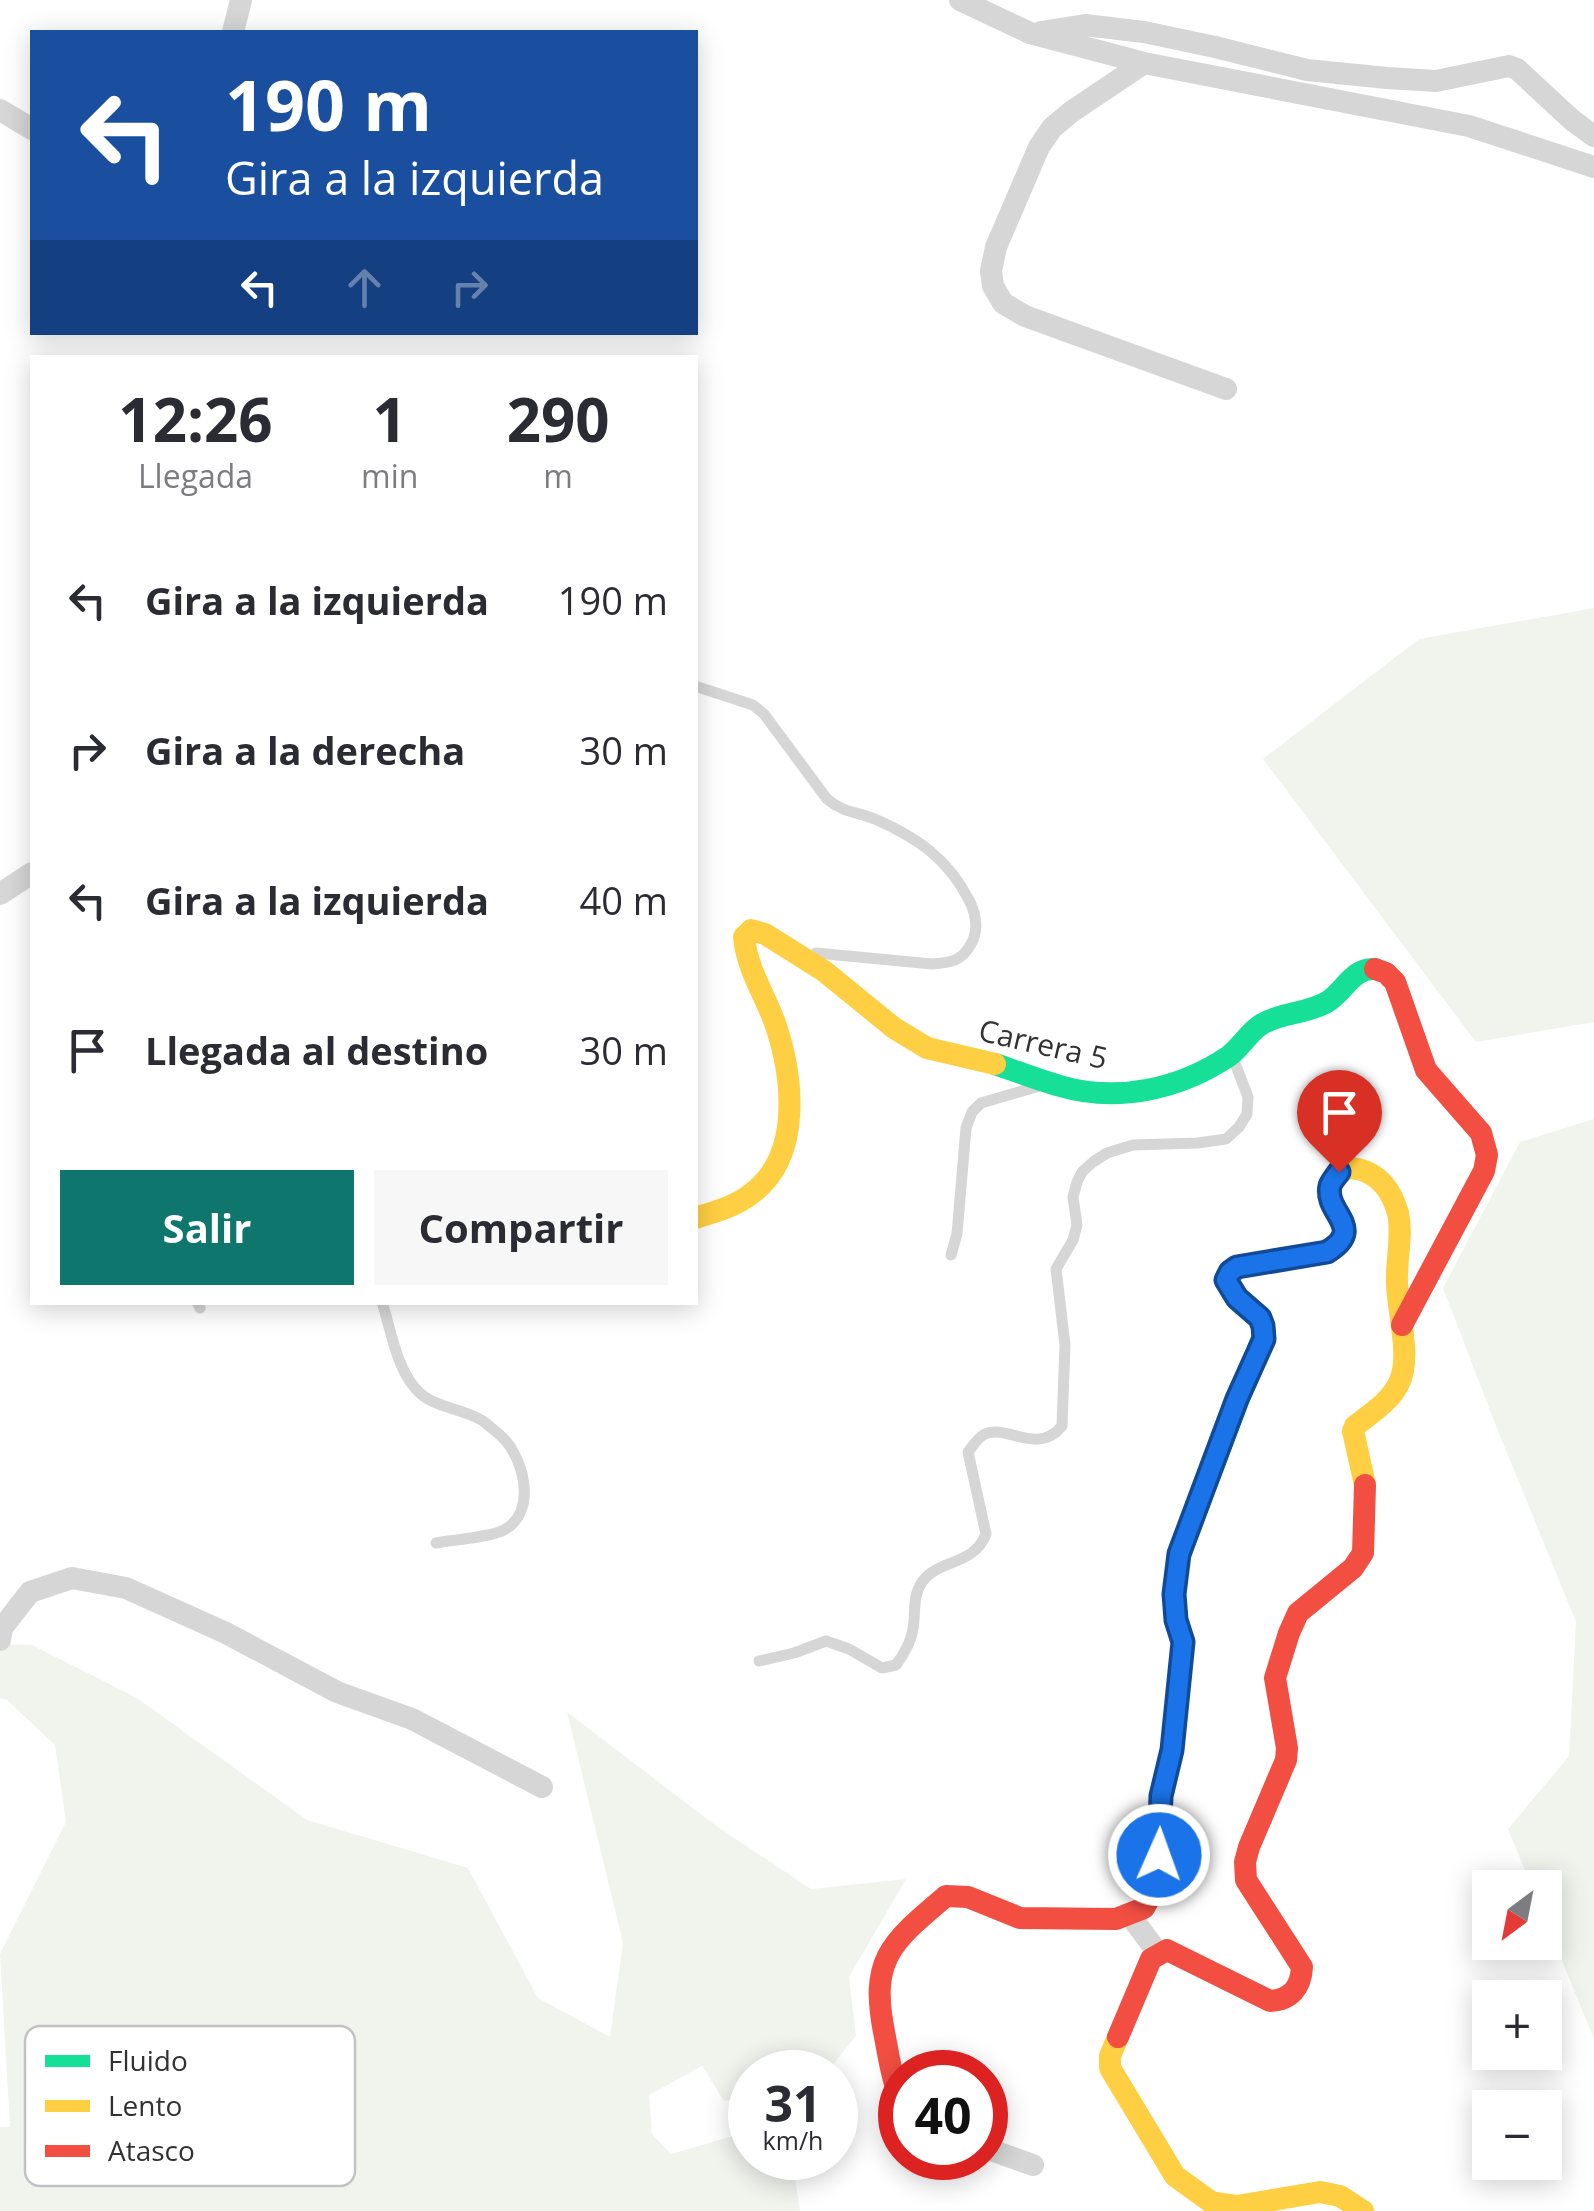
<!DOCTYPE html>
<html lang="es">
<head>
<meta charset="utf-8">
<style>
	body { margin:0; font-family:"Open Sans",sans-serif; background:#f7f7f7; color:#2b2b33; height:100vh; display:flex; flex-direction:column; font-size:38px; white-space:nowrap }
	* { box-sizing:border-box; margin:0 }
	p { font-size:32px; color:#7c7c81 }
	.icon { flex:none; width:55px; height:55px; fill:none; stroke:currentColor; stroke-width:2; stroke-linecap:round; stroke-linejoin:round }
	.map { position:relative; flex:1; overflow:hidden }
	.panel { position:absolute; left:30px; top:355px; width:668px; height:950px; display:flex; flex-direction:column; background:#fff; border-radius:0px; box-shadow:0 5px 25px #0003 }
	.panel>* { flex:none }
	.top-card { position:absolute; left:30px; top:30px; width:668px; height:305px; border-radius:0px; box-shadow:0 5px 25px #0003; background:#1a4fa0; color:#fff; overflow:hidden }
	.needle { width:65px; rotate:212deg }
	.buttons { position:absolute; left:1472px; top:1870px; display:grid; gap:20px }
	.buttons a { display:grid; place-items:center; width:90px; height:90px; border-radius:0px; background:#fff; box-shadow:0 5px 25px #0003; font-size:50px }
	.speed { position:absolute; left:728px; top:2050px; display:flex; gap:20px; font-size:50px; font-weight:700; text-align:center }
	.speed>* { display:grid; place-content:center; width:130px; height:130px; border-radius:50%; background:#fff; box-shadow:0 5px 25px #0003; line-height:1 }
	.speed small { font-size:25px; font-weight:400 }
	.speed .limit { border:15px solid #d22; background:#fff; color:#111 }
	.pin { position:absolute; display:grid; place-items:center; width:85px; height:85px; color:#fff; margin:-102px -42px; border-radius:50% 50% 50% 0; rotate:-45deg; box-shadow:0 0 10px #0007 }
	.pin .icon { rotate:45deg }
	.me { position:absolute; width:110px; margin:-55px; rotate:2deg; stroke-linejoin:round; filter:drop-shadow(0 0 8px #0008) }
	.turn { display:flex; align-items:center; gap:35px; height:210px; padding:0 30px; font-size:45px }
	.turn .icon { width:130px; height:130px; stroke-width:2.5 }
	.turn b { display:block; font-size:70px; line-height:85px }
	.lanes { display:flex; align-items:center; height:95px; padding:0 30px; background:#0003; justify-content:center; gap:50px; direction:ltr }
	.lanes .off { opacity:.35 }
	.eta { display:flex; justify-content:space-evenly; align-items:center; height:170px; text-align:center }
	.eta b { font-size:60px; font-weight:700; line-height:70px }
	.primary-button { display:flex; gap:20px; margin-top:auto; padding:20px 30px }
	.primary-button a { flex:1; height:115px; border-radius:0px; background:#0f766e; color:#fff; font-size:40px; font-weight:700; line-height:115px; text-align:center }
	.primary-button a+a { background:#f7f7f7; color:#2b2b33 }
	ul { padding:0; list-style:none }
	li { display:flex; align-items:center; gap:30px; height:150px; padding:0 30px }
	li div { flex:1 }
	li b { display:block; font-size:38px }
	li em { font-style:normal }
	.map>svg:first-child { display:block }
	.green { fill:#f1f4ed }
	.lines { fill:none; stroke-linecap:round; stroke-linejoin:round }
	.lane { stroke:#d6d6d6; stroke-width:11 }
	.street { stroke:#d6d6d6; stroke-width:22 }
	.fast { stroke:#16e098; stroke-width:22 }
	.slow { stroke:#ffcf43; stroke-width:22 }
	.jam { stroke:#f24e42; stroke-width:22 }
	.route-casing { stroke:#114b97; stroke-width:25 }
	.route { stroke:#1a73e8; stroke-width:18 }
	.labels { text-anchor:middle; stroke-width:10; stroke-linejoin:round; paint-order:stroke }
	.street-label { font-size:30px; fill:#323232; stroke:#fff }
	.key { fill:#fff; stroke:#c2c2c2; stroke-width:2.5 }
	.key-label { font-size:28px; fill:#323232 }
</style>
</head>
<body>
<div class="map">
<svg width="1594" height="2211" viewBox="0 0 1594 2211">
	<rect width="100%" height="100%" fill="#fff"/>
	<path class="green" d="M1594 608V1022L1476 1042 1263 759 1419 639Z
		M1594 1119V2039L1545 1919V1888L1532 1887 1508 1829 1569 1756 1576 1622 1496 1426 1443 1288 1520 1142Z
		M0 1644 32 1645 137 1698 307 1820 468 1868 538 1998 610 2037 623 1943 567 1712 715 1825 811 1889 906 1879 849 1977 856 2036 827 2072H750V2096L724 2101 702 2066 649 2095 652 2134 671 2154 750 2131V2158H792L800 2211H0V2127H10L0 1954 66 1822 55 1745 7 1700 0 1698Z"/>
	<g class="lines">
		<path class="lane" d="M695 686 753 705 764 714 827 799C845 814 857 811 877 820 918 838 948 859 969 900 976 914 979 930 971 944 962 961 950 963 932 964L816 953
			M951 1255 957 1234 966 1128 972 1112 981 1103 1036 1087
			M197 1302 200 1308
			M382 1302C391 1330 396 1366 415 1388 432 1409 462 1407 483 1421 490 1427 500 1434 506 1441 525 1464 536 1513 504 1530 492 1537 452 1540 436 1543
			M759 1661 794 1653 826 1641 849 1649 882 1668 896 1665C904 1654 911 1643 913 1629 916 1612 912 1597 922 1582 938 1559 974 1566 986 1534L968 1452C973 1446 978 1437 985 1434 1007 1424 1038 1456 1062 1426L1065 1345 1056 1269 1073 1240 1077 1225 1073 1197 1077 1182 1082 1172 1093 1162 1107 1153 1133 1145 1198 1143 1226 1139 1239 1127 1247 1114 1248 1097 1233 1058"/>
		<path class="street" d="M960 0 1030 33 1144 63 1469 126 1594 167
			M233 32 241 0
			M1041 32 1085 25 1144 32 1215 47 1307 70 1387 78 1436 81 1509 66 1517 69 1572 120 1594 136
			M1144 63 1071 112 1052 128 1039 147 996 247 991 271 993 286 1003 303 1025 316 1226 389
			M0 110 32 129
			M0 894 32 873
			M0 1640 2 1628 30 1592 72 1578 126 1588 226 1633 337 1692 412 1719 542 1787
			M1129 1914 1158 1953
			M985 2148 1033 2165"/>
		<path class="fast" d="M995 1064C1016 1071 1038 1080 1060 1086 1118 1103 1180 1089 1229 1056 1241 1047 1249 1032 1262 1024 1282 1012 1307 1014 1327 1002 1344 992 1353 967 1375 969
			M1186 1537 1264 1333 1260 1318 1237 1298 1227 1280 1230 1273 1237 1267 1327 1253 1339 1243 1343 1234V1224"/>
		<path class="slow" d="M695 1218C715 1212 734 1207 751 1194 803 1156 793 1076 775 1023 764 993 747 969 744 937L751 930 765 934 824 971 894 1028 927 1048 995 1064
			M1343 1224C1338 1213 1329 1200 1331 1188 1336 1157 1370 1168 1384 1185 1391 1193 1395 1203 1398 1213 1403 1235 1396 1260 1397 1282 1397 1311 1412 1357 1399 1383 1391 1401 1370 1414 1355 1426L1353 1431 1365 1485
			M1118 2037 1110 2056V2068L1175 2176 1211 2202 1237 2206 1320 2192 1340 2196 1363 2211"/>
		<path class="jam" d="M1375 969 1386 973 1395 982 1426 1070 1481 1133 1487 1155 1484 1171 1402 1325
			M1118 2037 1151 1959 1167 1950 1270 2001C1291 2000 1301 1987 1302 1967L1246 1880 1245 1862 1249 1847 1286 1760 1287 1748 1275 1678 1289 1633 1298 1613 1353 1568 1363 1553 1365 1485
			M900 2099C892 2080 889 2058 885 2037 869 1960 889 1944 946 1896L968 1897 1020 1918 1116 1919 1144 1908 1160 1879 1161 1797 1172 1750 1183 1642 1176 1620 1174 1595 1179 1554 1186 1537"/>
	</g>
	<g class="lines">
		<defs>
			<path id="route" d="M1159 1855 1161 1796 1172 1750 1183 1642 1176 1620 1174 1594 1179 1554 1237 1399 1264 1339 1263 1326 1260 1318 1237 1298 1226 1280 1230 1272 1237 1267 1327 1252C1367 1228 1324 1213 1330 1186 1331 1182 1337 1175 1339 1172"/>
		</defs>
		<use href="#route" class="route-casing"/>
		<use href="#route" class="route"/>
	</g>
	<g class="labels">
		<g class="street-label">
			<text transform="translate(1043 1045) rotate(13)" y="10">Carrera 5</text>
		</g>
	</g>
	<rect x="25" y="2026" width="330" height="160" rx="15" class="key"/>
	<rect x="45" y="2055" width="45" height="12" fill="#16e098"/>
	<rect x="45" y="2100" width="45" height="12" fill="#ffcf43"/>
	<rect x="45" y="2145" width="45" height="12" fill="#f24e42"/>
	<g class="key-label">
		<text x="108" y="2071">Fluido</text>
		<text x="108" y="2116">Lento</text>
		<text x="108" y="2161">Atasco</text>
	</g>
</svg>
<div class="buttons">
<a><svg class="needle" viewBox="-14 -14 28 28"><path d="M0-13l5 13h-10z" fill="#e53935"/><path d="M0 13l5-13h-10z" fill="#7c7c81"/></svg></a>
<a>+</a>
<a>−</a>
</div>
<div class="speed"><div>31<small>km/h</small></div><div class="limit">40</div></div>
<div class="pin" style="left:1339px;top:1172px;background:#d93025"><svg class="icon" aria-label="arrive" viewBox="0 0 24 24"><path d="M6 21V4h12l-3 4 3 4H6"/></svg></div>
<svg class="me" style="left:1159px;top:1855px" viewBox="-20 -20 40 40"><circle r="17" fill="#1a73e8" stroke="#fff" stroke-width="3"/><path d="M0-11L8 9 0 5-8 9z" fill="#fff"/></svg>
<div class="top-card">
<div class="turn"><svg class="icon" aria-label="left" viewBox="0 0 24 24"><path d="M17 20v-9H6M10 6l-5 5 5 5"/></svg><div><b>190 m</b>Gira a la izquierda</div></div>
<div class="lanes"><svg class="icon" aria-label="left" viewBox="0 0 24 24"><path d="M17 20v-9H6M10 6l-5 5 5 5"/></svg><svg class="icon off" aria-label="ahead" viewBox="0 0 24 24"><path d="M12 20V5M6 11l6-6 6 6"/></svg><svg class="icon off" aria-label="right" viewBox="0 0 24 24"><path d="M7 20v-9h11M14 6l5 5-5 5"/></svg></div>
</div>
<section class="panel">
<div class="eta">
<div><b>12:26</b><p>Llegada</p></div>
<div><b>1</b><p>min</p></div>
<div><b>290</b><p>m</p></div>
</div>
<ul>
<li><svg class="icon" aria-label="left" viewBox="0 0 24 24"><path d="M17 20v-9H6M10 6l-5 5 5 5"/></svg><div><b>Gira a la izquierda</b></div><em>190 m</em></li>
<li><svg class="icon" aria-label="right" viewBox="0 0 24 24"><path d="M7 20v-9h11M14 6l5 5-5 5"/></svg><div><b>Gira a la derecha</b></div><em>30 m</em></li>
<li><svg class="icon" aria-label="left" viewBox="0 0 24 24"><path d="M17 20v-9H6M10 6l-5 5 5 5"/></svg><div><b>Gira a la izquierda</b></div><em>40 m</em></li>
<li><svg class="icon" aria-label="arrive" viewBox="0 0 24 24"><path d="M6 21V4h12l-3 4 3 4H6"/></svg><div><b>Llegada al destino</b></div><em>30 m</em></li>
</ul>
<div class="primary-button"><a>Salir</a><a>Compartir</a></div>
</section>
</div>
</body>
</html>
